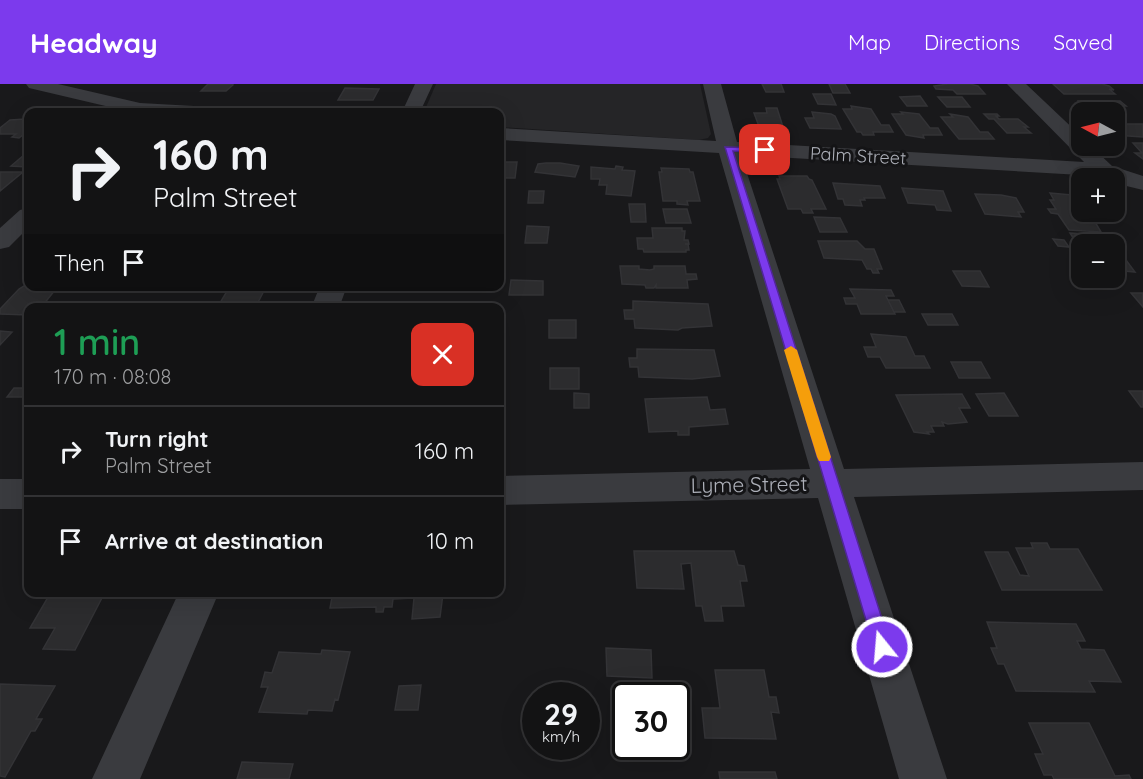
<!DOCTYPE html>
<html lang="en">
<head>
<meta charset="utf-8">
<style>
	body { margin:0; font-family:Quicksand,sans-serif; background:#202022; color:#f1f3f6; height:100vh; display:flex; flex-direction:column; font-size:22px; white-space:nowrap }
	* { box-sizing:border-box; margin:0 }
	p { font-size:20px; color:#9d9ea0 }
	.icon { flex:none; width:33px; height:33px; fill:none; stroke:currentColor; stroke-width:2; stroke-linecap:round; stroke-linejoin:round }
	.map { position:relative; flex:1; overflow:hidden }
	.sheet { position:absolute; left:24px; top:219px; width:480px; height:294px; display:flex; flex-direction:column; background:#131314; border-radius:12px; box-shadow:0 6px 24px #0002,0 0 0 2px #323234 }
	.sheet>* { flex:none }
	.banner { position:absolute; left:24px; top:24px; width:480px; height:183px; border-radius:12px; box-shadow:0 6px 24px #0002,0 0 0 2px #323234; background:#131314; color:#f1f3f6; overflow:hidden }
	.needle { width:39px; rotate:277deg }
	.controls { position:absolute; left:1071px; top:18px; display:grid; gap:12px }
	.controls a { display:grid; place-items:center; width:54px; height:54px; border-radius:12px; background:#131314; box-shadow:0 6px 24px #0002,0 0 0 2px #323234; font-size:30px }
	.speed { position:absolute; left:522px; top:598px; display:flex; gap:12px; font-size:30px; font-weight:700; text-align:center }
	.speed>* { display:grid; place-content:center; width:78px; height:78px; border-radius:50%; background:#131314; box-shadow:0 6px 24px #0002,0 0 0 2px #323234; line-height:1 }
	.speed small { font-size:15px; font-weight:400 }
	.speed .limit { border:3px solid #111; border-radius:9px; background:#fff; color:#111 }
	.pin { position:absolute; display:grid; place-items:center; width:51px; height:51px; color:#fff; margin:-26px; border-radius:12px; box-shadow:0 3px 9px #0006 }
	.me { position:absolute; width:66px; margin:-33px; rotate:343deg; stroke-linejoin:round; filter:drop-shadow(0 0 4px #0008) }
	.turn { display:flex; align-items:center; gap:21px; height:126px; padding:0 30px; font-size:27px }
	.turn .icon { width:78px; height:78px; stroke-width:2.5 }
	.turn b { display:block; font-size:42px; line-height:51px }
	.then { display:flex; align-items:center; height:57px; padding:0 30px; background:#0003; gap:12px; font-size:22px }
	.round { display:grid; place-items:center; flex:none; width:63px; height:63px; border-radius:12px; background:#202022 }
	.summary { display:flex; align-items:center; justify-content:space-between; height:102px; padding:0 30px }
	h1 { font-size:36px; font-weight:600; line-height:45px; color:#1e9e55 }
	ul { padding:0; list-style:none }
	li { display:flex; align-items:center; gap:18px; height:90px; padding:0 30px; border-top:2px solid #323234 }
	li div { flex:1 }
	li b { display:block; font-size:22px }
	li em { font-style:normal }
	header { display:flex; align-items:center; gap:36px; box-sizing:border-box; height:84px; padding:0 30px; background:#7c3aed; color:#fff }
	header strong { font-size:28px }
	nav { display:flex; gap:33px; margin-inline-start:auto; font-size:21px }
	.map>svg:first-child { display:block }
	.built { fill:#252527 }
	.building { fill:#2c2c2e; stroke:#333336; stroke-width:1.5 }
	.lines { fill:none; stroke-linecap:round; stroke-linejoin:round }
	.minor { fill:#3a3b3f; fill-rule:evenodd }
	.route { fill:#7c3aed; stroke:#51269a; stroke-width:1.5 }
	.slow { fill:#f59e0b }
	.labels { text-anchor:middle; stroke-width:6; stroke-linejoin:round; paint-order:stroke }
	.far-street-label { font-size:18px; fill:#adb0b9; stroke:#141416 }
	.street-label { font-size:21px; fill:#adb0b9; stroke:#141416 }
</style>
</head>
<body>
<header>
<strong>Headway</strong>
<nav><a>Map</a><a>Directions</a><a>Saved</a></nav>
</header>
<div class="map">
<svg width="1143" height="695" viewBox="0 0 1143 695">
	<rect width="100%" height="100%" fill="#19191b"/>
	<path class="built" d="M436 0H700L711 50 708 54 699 56 500 43V28H424Z"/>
	<path class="building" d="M208 0H233V1L226 7H201Z
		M762 0H781L784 8H766Z
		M829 0H845L850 9H833Z
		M948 0H970L978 2 985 10H957L953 6 936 5 934 2Z
		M1053 0H1102L1109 2 1114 6 1109 5 1115 10H1064Z
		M345 4 379 5 373 16H338Z
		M813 10H831L836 21 818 20Z
		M920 12 927 22H907L900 13Z
		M938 13H962L970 23H947Z
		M1078 17H1120L1126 22H1111L1121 30 1097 28 1092 25 1079 21Z
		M851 22 871 25 881 41H889L893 48H873L874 51H863L861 48H857L843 25H852Z
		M766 24H777L784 46 760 45 754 29H767Z
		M812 28 831 30 835 32 841 45 810 44 805 34H814Z
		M901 28 919 30 930 44H938L942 51H923L924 54 906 51 892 30H903Z
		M950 30 968 33 980 48H988L994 55H959L941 33H953Z
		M984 30H997L999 32H996L999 35H1018L1028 43H1024L1031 49H1007L994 35H989Z
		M26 35H28V47L19 54 12 53 16 50H0V44L10 36Z
		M1114 36 1119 40H1143V53L1114 51Z
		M1133 59H1143V75L1135 69H1142Z
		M24 71H28V83L11 82Z
		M500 78H517L515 94H500Z
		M546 79H560L579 82 575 93 535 88 538 80Z
		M616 82 623 83 622 86 635 87 631 112 606 110 607 101H599L600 95H591V83L615 85Z
		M661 84 689 85 690 88H693L700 117H687L688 121 677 120V117H663L659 88H662Z
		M0 88H23L0 107Z
		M779 92H807L809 95 812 96 826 125H811L813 129H803L801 125H788L777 95H780Z
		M833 99 880 102 885 114H864L865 116H860L862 122 845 121 843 115H838Z
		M902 104 943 107 951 127 937 126 935 121 908 119Z
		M529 107H544L543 119H528Z
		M1050 109 1072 111 1077 117 1082 118V128H1099L1103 133H1092L1101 148 1069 146 1058 130 1051 129 1048 125H1056L1050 116H1054Z
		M975 110 1001 111 1016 114 1024 128H1018L1021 133 985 130Z
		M629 120H645L646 138H631Z
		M663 125H687L691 139H666Z
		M814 133 840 134 847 148H820Z
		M527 142 549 143 547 159H525Z
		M652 144H682V147H685L684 156H688L689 160H685H688L689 166H686V168H644L643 165H638L637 154H653Z
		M1070 149 1100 151 1107 160H1082L1081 166Z
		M1053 155 1064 156 1069 163 1058 162Z
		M818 157H857L865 165H874L882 185H877L879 189H873L871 185H867L862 176 824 174Z
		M1115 175 1126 176 1135 188 1124 187Z
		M620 182H639V185L650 186 654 185V182H685L686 190H696L697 195 687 196 688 204H656V201L654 204H646L645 201 622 200Z
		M953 187H980L989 203 962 202Z
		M511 196 543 197V211H509Z
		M27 200 28 202H48L46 205 55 206 43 221 28 224V231L0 230V225L19 205Z
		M230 202H254L266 203 255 224H217Z
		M407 202H438L437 206 406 205Z
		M850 205 891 206 894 212H886L895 230H861L857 220H846L844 214H855Z
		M1131 209H1143V223Z
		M888 216H899L905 228H894Z
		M633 217 708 220 712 242 682 244 678 246 635 244 634 235H625L624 226H633Z
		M403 219 450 221 449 224H401Z
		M922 230H952L958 241H928Z
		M549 236H576V254H549Z
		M0 247 12 248 0 261Z
		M871 250 906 253 915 272H924L930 284H886L880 273H868L864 263H876Z
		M637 265 714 266 720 292 692 295 639 293 638 283H630L629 274H637Z
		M951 278H981L990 294H959Z
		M550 284H579V305H550Z
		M14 304H28V311L27 313H7Z
		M1129 307H1143V323H1141Z
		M574 309 589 310V324H574Z
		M1004 309 1018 332H989L976 310Z
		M962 310 970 324H959L967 338 948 340 942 338 944 342H931L934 348H927L929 350 914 348 896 311Z
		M707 313 710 326 725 325 728 340 689 343V351H678V347L649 348 645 315Z
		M1031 459H1047L1050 465H1078L1102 506H1002L985 468H1008L1020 491 1029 492 1016 464H1033Z
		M634 467H734L738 481 744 482 747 497H740L744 522H721L723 537H705L702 522H696L691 479 681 480 684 505 637 504Z
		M51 508H105L75 566 43 565 55 544H30Z
		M333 508H447L443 510 440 533 412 535 414 514 393 515 392 523H384L383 528H376V523L330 524Z
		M987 538 1076 540 1085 557H1077L1081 565 1104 566 1121 598 1089 597 1095 608 1016 607 1004 580H998L991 564H997Z
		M606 564 651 566 652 594 607 592Z
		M322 566 350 568 338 616 335 615 332 627 308 626 307 630 259 628 268 603H261L265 588 272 589 279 568 321 570Z
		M715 586H764L769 613H776L779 629 771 628 776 655 705 654 702 624H720Z
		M0 600 55 602 36 635H42L35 647H31L5 693 0 692Z
		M421 601 418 626H395L399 602Z
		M1029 639H1089L1115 692 1129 691 1131 695H1054L1052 691H1044L1035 670H1043Z
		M242 678 293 680 289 695H237Z
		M719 688H775L777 695H720Z"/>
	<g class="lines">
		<path class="minor" d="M26 0H58L140 19 194 22 201 24 204 28H131L29 4Z
			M415 0H433L420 28H402Z
			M703 0H721L737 58 1084 78 1007 0H1026L1082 53V62H1091L1112 82 1143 92V106L1114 99V94H1100L1098 92 741 71 844 385 1143 378V406L854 413 947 695H899L818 414 500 421V392L810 385 719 69 500 56V44L716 57Z
			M28 124V144L9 163 0 165V144L20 126Z
			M320 202H347L339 224H311Z
			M0 395H28V425H0Z
			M179 508H219L140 695H92Z"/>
	</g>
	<path class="route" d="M725 63 765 64 770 66 765 69 733 67 891 563 888 569 882 572 876 569 874 563Z"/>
	<path class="slow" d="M791 262 797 266 831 373 829 377H819L817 373 784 266Z"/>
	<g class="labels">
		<g class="far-street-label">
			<text transform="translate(858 72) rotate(3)" y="6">Palm Street</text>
		</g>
		<g class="street-label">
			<text transform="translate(749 401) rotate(-1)" y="7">Lyme Street</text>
		</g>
	</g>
</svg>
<div class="controls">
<a><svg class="needle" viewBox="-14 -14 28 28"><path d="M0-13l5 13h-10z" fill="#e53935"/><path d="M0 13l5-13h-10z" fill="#9d9ea0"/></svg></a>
<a>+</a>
<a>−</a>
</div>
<div class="speed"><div>29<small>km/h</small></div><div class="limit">30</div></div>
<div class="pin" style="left:765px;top:66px;background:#d93025"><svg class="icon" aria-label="arrive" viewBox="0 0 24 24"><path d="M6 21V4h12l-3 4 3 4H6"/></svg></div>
<svg class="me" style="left:882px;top:563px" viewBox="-20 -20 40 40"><circle r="17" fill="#7c3aed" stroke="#fff" stroke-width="3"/><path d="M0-11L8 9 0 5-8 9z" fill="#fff"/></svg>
<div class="banner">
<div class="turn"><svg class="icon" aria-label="right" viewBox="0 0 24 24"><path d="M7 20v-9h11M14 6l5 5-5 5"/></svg><div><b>160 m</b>Palm Street</div></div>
<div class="then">Then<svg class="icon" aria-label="arrive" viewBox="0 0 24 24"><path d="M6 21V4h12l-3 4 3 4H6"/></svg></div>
</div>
<section class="sheet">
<div class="summary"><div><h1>1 min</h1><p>170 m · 08:08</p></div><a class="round" style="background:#d93025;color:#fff"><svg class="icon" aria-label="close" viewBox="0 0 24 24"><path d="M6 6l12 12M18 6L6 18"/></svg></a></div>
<ul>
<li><svg class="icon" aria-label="right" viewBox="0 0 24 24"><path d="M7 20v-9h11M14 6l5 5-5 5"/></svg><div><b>Turn right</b><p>Palm Street</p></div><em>160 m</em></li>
<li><svg class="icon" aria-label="arrive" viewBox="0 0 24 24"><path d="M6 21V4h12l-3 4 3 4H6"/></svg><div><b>Arrive at destination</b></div><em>10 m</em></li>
</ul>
</section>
</div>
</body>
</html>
